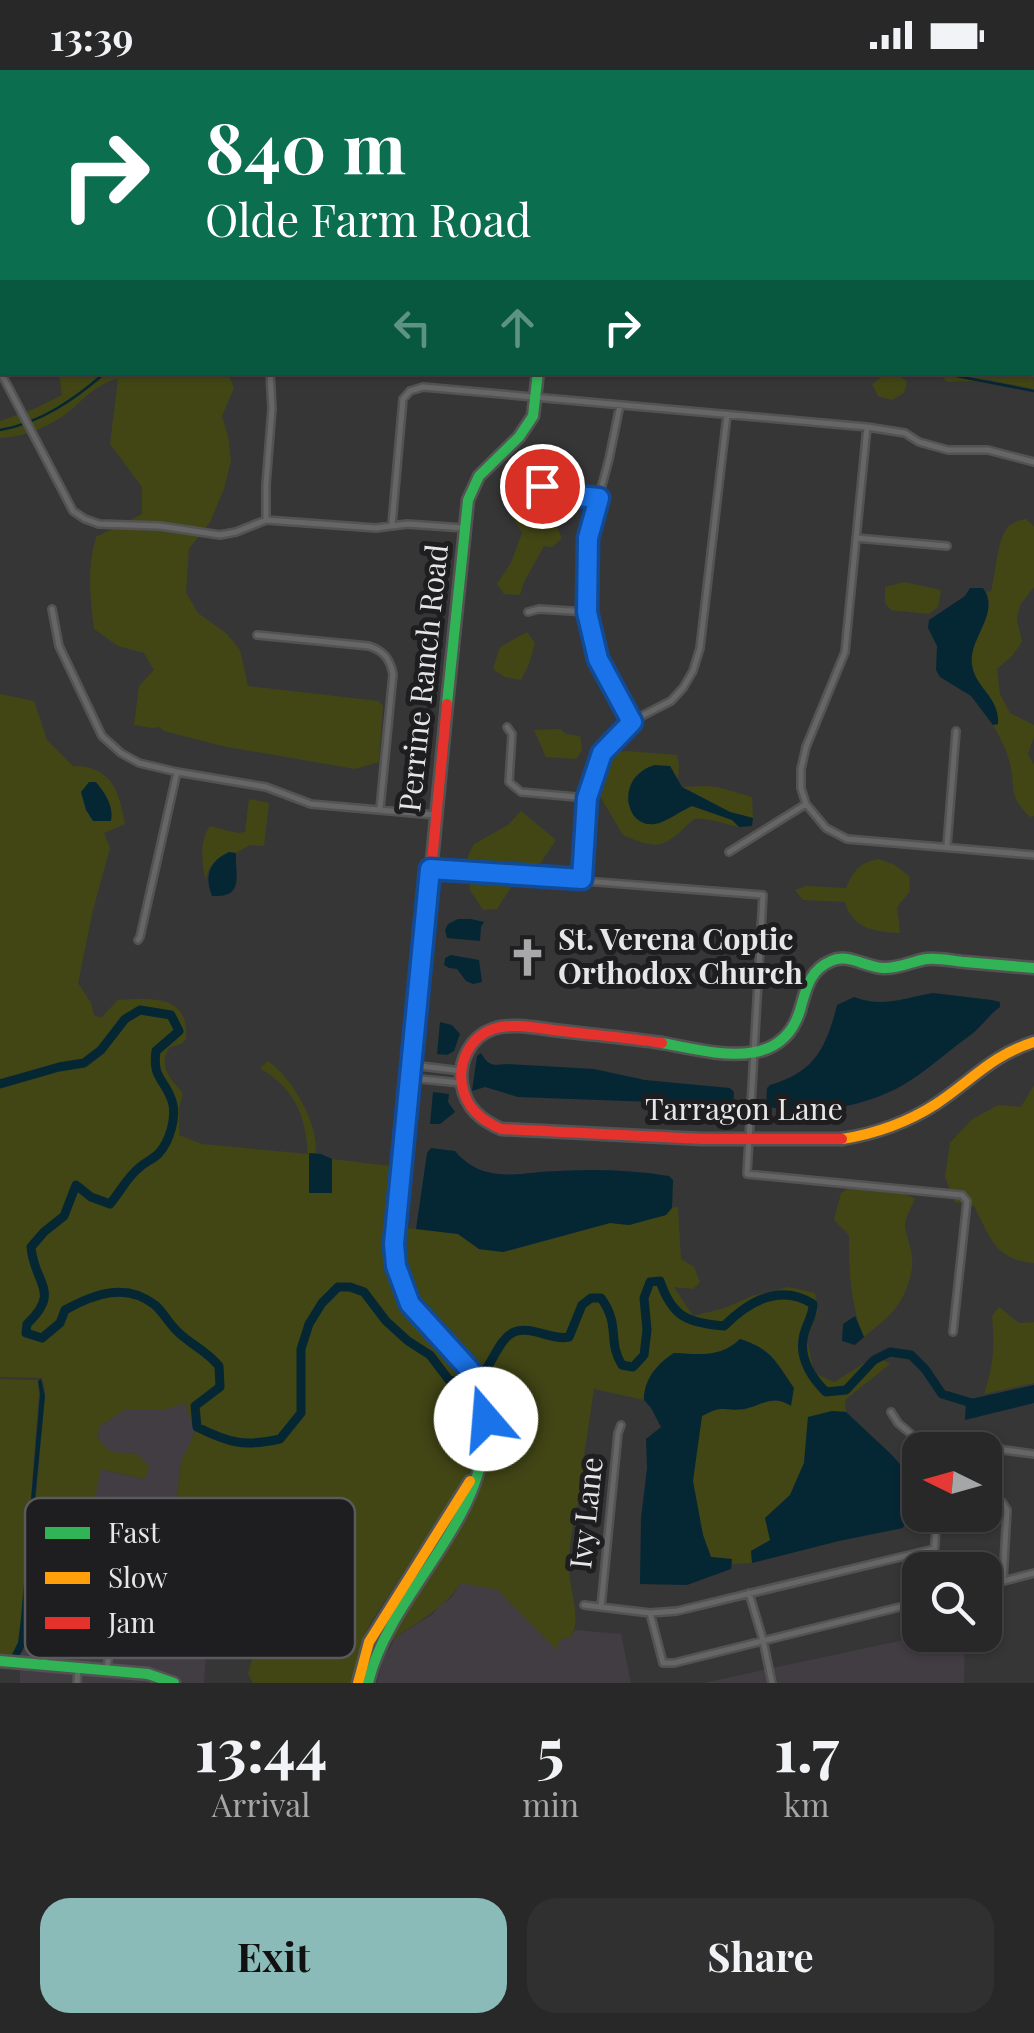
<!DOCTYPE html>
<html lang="en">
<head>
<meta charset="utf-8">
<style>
	body { margin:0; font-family:"Playfair Display",serif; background:#313031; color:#f1f3f6; height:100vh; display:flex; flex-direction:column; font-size:38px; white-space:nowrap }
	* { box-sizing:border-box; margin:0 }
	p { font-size:32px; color:#a5a6a8 }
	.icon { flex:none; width:55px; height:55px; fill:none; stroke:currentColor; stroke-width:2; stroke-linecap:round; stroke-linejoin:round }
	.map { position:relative; height:1613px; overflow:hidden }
	.side { display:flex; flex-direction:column; background:#292829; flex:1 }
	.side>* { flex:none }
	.guide { position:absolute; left:0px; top:0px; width:1035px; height:305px; box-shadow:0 2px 8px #0004,0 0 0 2px #454446; background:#0b6e4f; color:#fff; overflow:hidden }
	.needle { width:65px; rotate:275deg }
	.controls { position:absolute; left:902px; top:1362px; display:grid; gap:20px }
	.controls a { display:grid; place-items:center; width:100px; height:100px; border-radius:20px; background:#292829; box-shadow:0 2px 8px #0004,0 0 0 2px #454446; font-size:50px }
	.pin { position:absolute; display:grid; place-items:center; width:85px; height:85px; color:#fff; margin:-42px; border:5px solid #fff; border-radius:50%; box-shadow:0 2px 10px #0007 }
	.me { position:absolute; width:110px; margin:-55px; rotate:342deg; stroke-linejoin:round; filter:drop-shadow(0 0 8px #0008) }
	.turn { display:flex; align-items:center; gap:35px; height:210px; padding:0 40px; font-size:45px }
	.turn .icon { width:130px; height:130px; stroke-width:2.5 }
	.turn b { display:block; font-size:70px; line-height:85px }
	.lanes { display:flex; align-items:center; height:95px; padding:0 40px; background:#0003; justify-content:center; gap:50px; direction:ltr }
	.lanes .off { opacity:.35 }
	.eta { display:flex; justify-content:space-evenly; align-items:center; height:170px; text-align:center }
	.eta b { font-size:60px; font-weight:700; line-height:70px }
	.cta { display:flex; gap:20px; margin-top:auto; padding:20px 40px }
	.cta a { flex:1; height:115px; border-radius:30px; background:#8bbbb9; color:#111; font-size:40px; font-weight:700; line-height:115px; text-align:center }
	.cta a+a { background:#313031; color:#f1f3f6 }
	.status { display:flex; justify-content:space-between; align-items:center; height:70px; padding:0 50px; background:#292829; direction:ltr }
	.status svg { height:28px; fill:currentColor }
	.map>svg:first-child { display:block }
	.built { fill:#423c43 }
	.green { fill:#424615 }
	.water { fill:#052734 }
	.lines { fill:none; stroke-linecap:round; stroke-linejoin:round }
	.stream { stroke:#052734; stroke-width:2.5 }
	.river { stroke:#052734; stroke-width:9 }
	.street-casing { stroke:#535353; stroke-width:10 }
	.fast-casing { stroke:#535353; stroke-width:15 }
	.slow-casing { stroke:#535353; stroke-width:15 }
	.jam-casing { stroke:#535353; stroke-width:15 }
	.street { stroke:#676667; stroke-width:5 }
	.fast { stroke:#30b455; stroke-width:10 }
	.slow { stroke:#ff9f0a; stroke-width:10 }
	.jam { stroke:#e5322d; stroke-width:10 }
	.route-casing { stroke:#114b97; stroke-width:25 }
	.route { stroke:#1a73e8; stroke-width:18 }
	.labels { text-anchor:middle; stroke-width:10; stroke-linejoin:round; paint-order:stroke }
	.street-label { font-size:30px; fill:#e7e6e7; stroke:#1e1d1f }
	.poi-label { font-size:30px; font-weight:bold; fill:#e7e6e7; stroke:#1e1d1f; text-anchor:start }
	.key { fill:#1e1d1f; stroke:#5a595b; stroke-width:2.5 }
	.key-label { font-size:28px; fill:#e7e6e7 }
</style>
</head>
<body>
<div class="status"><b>13:39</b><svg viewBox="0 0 49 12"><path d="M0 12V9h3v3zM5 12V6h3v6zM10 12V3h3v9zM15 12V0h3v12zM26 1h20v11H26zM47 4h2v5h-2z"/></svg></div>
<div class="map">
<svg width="1034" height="1613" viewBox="0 0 1034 1613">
	<rect width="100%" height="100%" fill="#373637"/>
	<path class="built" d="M375 0H559V2H374Z
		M185 1332 195 1362 181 1393 171 1476 212 1495 204 1613H179L159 1604 19 1586 23 1582 30 1557 39 1469 45 1455 61 1449 75 1455 100 1399 144 1409 137 1384 111 1383 98 1369 99 1357 124 1340H163Z
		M461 1513 497 1519 556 1579 559 1570 571 1567 575 1560 621 1564 631 1613H377L383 1589 396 1567 433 1544 439 1536 451 1528Z
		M927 1565H965L964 1613H703Z
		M0 1594 148 1607 168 1613H20V1599L0 1597Z"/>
	<path class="green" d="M1033 291 1034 319 990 310 947 312 939 303 1032 302Z
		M75 302 228 303 234 318 222 346 228 366 231 390 224 419 210 452 189 479 186 523 198 543 227 564 240 580 248 616 379 631 383 636 379 692 355 699 222 676 164 661 159 657 152 658 134 655 139 616 154 600 144 583 118 576 94 559C90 528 87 499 96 467L142 444V417L110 374 118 309C93 314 80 335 60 348 42 360 20 367 0 368V351L34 339 62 325 59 303H70L71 307Z
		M887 303H894L907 311 904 323 892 330 878 326 872 314Z
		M515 433C524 434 540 446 554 450L562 468 552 477 544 476 524 512 520 525 504 524 497 514 511 493 522 463 512 447 510 437Z
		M1026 449 1034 456V517L1020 535 1017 549 1022 572 1012 586 997 599 1000 624 1010 643 1034 655V667L1028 684 1034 695V746L1030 747C1008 726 1016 720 1010 694 1007 681 1000 667 993 655L998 654C999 626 974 617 972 594 969 569 996 548 987 522L991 521C996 503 997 466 1010 455 1015 451 1021 450 1026 449Z
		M904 512 941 520 938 537 929 544 891 540 885 533V517Z
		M527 562 535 573 529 594 521 610 505 607 493 599 500 577Z
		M0 624 34 631 47 670 73 696C111 696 119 720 125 754L104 763 110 778 93 840 78 913 91 933 94 945 101 948 118 930C151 928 190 924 186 969L181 974 170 977C157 996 170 1008 183 1023L179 1038V1065L202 1074 308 1084C305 1043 295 1020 260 998L268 991C291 1006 321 1057 315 1084L310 1083 332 1122V1089L399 1097V1215L469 1304 468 1307 476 1328 478 1360 472 1397 370 1554 360 1578 352 1613H253L248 1604 249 1600C259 1561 273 1570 250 1529L254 1514 261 1510 260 1504C236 1494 229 1488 222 1462L218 1460 214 1471C219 1479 217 1488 212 1496L171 1476 181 1392 195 1362 185 1333 163 1340H124L99 1357 98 1369 111 1382 137 1384 150 1397 144 1409 101 1399 89 1456 75 1455 61 1449 45 1455 39 1469 35 1440 45 1324 44 1313 41 1308 0 1307Z
		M560 659 566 664 580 666 582 680 576 689 546 687 534 660Z
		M626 681 677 685 679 695 678 709 670 696 627 730 631 737 659 754 674 744 692 736 733 750 739 757C723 754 710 747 694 749 681 760 668 778 649 774 640 773 631 768 623 765L595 718 594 705 609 682Z
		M704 716 718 717 752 727 753 748 730 742 682 717Z
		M249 729 269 733 264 776 250 775 236 783 229 782 210 797 205 809C202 791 199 772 210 756L237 763 245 762Z
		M521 741 556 770 535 801 518 807 497 839 483 840 470 820 468 786 474 774 508 755Z
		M879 789 895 795 909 806 910 821 897 837 900 863C876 862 852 859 845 832L803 830 795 820 806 816 846 818C853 801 860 792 879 789Z
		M1034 1015V1193C995 1190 990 1167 974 1136L955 1132 945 1107 950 1073 971 1050 998 1035 1021 1037Z
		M855 1115C876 1121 898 1118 915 1129 901 1158 904 1151 911 1181 916 1199 906 1226 894 1240 886 1250 874 1258 864 1267 850 1234 849 1201 849 1165L834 1150 841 1123Z
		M678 1137 681 1189 694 1197 700 1212 693 1219 674 1217 693 1246 725 1238 752 1226 789 1217 815 1223 818 1241 807 1269 814 1303 834 1312 876 1286 890 1294 845 1330 846 1342 832 1341 808 1347 804 1392 790 1425 765 1448 771 1470 751 1481 752 1493 731 1494V1489L711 1487C702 1464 693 1435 693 1410 693 1389 699 1366 702 1346L719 1338 745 1340 757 1333 781 1330 794 1318C776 1292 772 1279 740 1269 721 1288 699 1284 674 1283 657 1294 644 1309 644 1330L594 1319 583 1393 587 1403C577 1433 569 1465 569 1497 569 1519 582 1547 571 1567L559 1570 557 1580 498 1520 461 1513C444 1538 421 1550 396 1567L393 1572 392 1562C428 1510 499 1404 494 1339 493 1325 482 1308 476 1296L472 1299C443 1268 399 1235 400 1188 400 1181 405 1167 407 1158L458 1164 479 1179 503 1182 610 1153 629 1155 666 1145 671 1138Z
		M999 1237 1019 1253 1034 1252V1313L984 1324C994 1295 995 1276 992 1246Z
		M0 1309 38 1310 39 1324 22 1542 19 1570 11 1587 0 1586Z"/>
	<path class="water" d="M970 518H983C1001 544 968 568 972 595 975 618 1000 627 998 654L993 655 971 626 940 607 936 600 937 576 928 558 929 550 965 526Z
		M655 695 670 696 682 717 730 742 753 748 752 756 739 757 732 750 692 736C680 741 667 752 655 754 624 759 615 706 655 695Z
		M89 712H96C105 723 114 736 111 751H93L86 740 81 722Z
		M229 782 236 783C235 806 245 828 212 826 204 806 209 791 229 782Z
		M458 849H471L484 852 481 857 480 871 447 868 445 860 448 854Z
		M451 885 479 890 482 912 473 914 466 911 457 899 449 898 444 895 445 888Z
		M933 923 992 930 1000 932V937C989 945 982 956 972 964 949 980 927 1001 903 1015 865 1037 808 1047 766 1036L767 1018 770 1015C815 1002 826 978 837 935L854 927C882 938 904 928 933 923Z
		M440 952 452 955 460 964 454 981 447 985 437 984Z
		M481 983C488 995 492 996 506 994L594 999 645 1010 730 1018 734 1022 733 1035 518 1027 485 1017 472 1021 477 986Z
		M433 1022 449 1024 448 1032 455 1042 440 1054H430Z
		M431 1078 455 1081C462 1090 476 1100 488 1102 511 1108 535 1101 558 1101 595 1099 633 1100 669 1106L673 1110 672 1138 666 1145 629 1155 610 1153 503 1182 479 1179 458 1164 416 1159 427 1083Z
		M309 1083 321 1084 332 1089V1123H309Z
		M855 1246 864 1267 855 1275 842 1271 843 1254Z
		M740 1269C773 1280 775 1291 794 1318L791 1336C770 1323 762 1337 743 1339 722 1342 725 1334 702 1346L693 1411 703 1465 711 1487 732 1489 731 1499 687 1515 640 1514 641 1448 647 1398 646 1369 661 1357 651 1338 644 1330C644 1309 657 1294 674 1283 699 1284 721 1288 740 1269Z
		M41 1309 45 1326 33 1449 38 1460C36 1487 35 1570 18 1587L12 1584 18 1573 21 1548 40 1324 38 1311Z
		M1034 1315V1333L965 1350 966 1330Z
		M832 1341 846 1342 892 1385 907 1403 911 1418 910 1438 903 1458 839 1471 752 1493 751 1481 770 1470 765 1448 790 1425 804 1393 808 1347Z"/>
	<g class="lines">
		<path class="stream" d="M714 2V0
			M936 302 1034 321
			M0 360C41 353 75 329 106 302"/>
		<path class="river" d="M0 1014 59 997 84 993 101 980 125 949 140 940 171 945 179 961 156 981C152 1009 165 1009 172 1031 177 1046 170 1071 159 1083 154 1089 145 1092 140 1097 128 1106 120 1122 110 1134L91 1127 76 1115 64 1146 44 1162 31 1177C34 1214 62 1221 27 1254L26 1263 42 1268 60 1253 65 1240C94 1224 126 1212 155 1235 163 1242 168 1252 176 1260 189 1274 205 1279 219 1296L220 1317 195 1336 197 1357C229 1373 244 1377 280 1369L301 1343V1279L309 1254 322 1233 338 1217H350L364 1222 386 1251 408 1271 430 1285 449 1310C455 1311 460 1313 465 1313 492 1309 493 1272 514 1262 532 1255 551 1271 569 1267L582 1235 591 1228H601C621 1255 607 1272 622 1295L633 1297 644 1285 647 1260 644 1228 650 1212 660 1211C672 1247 688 1253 724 1256 749 1231 780 1213 813 1234 813 1246 807 1253 804 1264 798 1287 811 1307 826 1322L846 1320 874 1290 890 1282 911 1285 925 1299 942 1324 975 1334"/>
		<defs>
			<path id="street" d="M252 0 253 2
				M316 0 317 2
				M882 0 883 2
				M27 2 30 0
				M886 2 888 0
				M0 108 2 109
				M1032 154 1034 153
				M1032 224H1034
				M0 301 73 441 85 449 99 454 160 456 220 465 236 462 266 450 376 458 407 454 464 458
				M620 335 609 389 588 468 587 542 598 589 632 651
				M867 357 845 582 806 677 801 699V718L806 734 826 758 847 769 1034 785
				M542 416 546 423 599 428
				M266 450V415L272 338 270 302
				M392 454 403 329 410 321 423 317 867 357 905 363 919 372 948 380H988L1034 392
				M856 468 947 476
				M52 539 59 576 102 666 121 683 139 693 177 702 266 717 311 734 435 745
				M528 542 539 539 587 542
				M257 565 369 576C384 581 390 589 393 604L380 739
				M507 657 512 664 509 712 521 722 587 728
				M947 776 956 661
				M729 782 806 734
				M432 799 763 825 747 1104 962 1125 967 1131 953 1262
				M582 809 587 728 603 683 632 651 671 631 683 618 693 601 700 578 727 345
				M138 870 140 867 177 702
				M412 995 462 1001
				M410 1008 461 1013
				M891 1342 898 1353 930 1380
				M994 1376 1004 1380 1034 1384
				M985 1430 1002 1432 1007 1440 1003 1511
				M933 1500 937 1445
				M985 1516 1034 1503
				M749 1523 763 1570 772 1613
				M584 1535 650 1543 677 1541 934 1479
				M601 1537 618 1363 621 1355
				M650 1543 663 1593H674L920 1532
				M44 1595 55 1462
				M107 1600 121 1452
				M77 1613 78 1597"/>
			<path id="fast" d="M811 0 838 2
				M569 2 570 0
				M1032 10 1034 11
				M447 634 468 430 479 406 519 367 533 346 538 302
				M662 973C715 983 786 1004 802 933 807 915 812 899 831 891 848 883 865 897 883 898 898 899 912 891 927 889 940 888 953 891 965 892 988 894 1011 896 1034 898
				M0 1591 148 1604 174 1613
				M368 1613C389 1524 484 1455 485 1359 486 1286 430 1281 406 1226 393 1197 396 1167 399 1136"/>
			<path id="slow" d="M562 0V2
				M1032 20H1034
				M842 1069C874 1064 908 1052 936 1034 971 1011 992 985 1034 972
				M358 1613 369 1572 470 1411"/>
			<path id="jam" d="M919 0 947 2
				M662 973C629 968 595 965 562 961 541 959 513 952 493 959 470 967 458 992 462 1015 466 1038 481 1050 501 1059L702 1069H842
				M399 1136 447 634"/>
		</defs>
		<use href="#street" class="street-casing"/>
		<use href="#fast" class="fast-casing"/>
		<use href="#slow" class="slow-casing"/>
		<use href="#jam" class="jam-casing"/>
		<use href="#street" class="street"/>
		<use href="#fast" class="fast"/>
		<use href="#slow" class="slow"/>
		<use href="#jam" class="jam"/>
	</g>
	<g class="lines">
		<defs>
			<path id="route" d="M486 1349 480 1322 469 1299 410 1234 396 1196 394 1174 430 799 582 809 587 728 602 683 632 652 598 589 587 542 588 468 599 428 546 423 542 416"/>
		</defs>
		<use href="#route" class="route-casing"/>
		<use href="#route" class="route"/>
	</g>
	<defs>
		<symbol id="church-bare" viewBox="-9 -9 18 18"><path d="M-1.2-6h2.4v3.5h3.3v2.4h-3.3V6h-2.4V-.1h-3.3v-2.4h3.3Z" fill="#a9a8a9" stroke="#1e1d1f" stroke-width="2.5" paint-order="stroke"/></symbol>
	</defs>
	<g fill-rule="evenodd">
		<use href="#church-bare" x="500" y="860" width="55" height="55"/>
	</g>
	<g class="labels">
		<g class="street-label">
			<text transform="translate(424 608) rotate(-84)" y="10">Perrine Ranch Road</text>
			<text x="744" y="1050">Tarragon Lane</text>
			<text transform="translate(587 1443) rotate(-84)" y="10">Ivy Lane</text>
		</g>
		<g class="poi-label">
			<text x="558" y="880">St. Verena Coptic<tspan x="558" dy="34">Orthodox Church</tspan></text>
		</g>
	</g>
	<rect x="25" y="1428" width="330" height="160" rx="15" class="key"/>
	<rect x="45" y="1457" width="45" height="12" fill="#30b455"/>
	<rect x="45" y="1502" width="45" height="12" fill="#ff9f0a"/>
	<rect x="45" y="1547" width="45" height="12" fill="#e5322d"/>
	<g class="key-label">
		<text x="108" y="1473">Fast</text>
		<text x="108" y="1518">Slow</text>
		<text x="108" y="1563">Jam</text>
	</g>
</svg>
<div class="controls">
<a><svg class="needle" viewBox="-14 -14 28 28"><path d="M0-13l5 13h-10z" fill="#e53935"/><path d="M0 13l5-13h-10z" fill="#a5a6a8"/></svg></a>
<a><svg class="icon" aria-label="search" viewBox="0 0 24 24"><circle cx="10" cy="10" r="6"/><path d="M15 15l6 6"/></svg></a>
</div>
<div class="pin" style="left:542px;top:416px;background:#d93025"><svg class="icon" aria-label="arrive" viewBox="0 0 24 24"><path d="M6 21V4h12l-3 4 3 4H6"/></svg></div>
<svg class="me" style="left:486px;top:1349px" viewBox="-20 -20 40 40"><circle r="19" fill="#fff"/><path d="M0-13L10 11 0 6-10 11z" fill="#1a73e8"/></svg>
<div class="guide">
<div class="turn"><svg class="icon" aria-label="right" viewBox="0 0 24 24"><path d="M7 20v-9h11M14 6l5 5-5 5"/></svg><div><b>840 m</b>Olde Farm Road</div></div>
<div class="lanes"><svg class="icon off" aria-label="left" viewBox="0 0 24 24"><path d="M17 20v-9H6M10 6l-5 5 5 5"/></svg><svg class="icon off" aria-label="ahead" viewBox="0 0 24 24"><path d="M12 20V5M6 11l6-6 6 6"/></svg><svg class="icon" aria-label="right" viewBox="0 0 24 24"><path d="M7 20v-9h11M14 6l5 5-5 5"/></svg></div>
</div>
</div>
<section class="side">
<div class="eta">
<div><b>13:44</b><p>Arrival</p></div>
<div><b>5</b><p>min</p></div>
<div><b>1.7</b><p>km</p></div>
</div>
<div class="cta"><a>Exit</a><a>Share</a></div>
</section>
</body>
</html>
